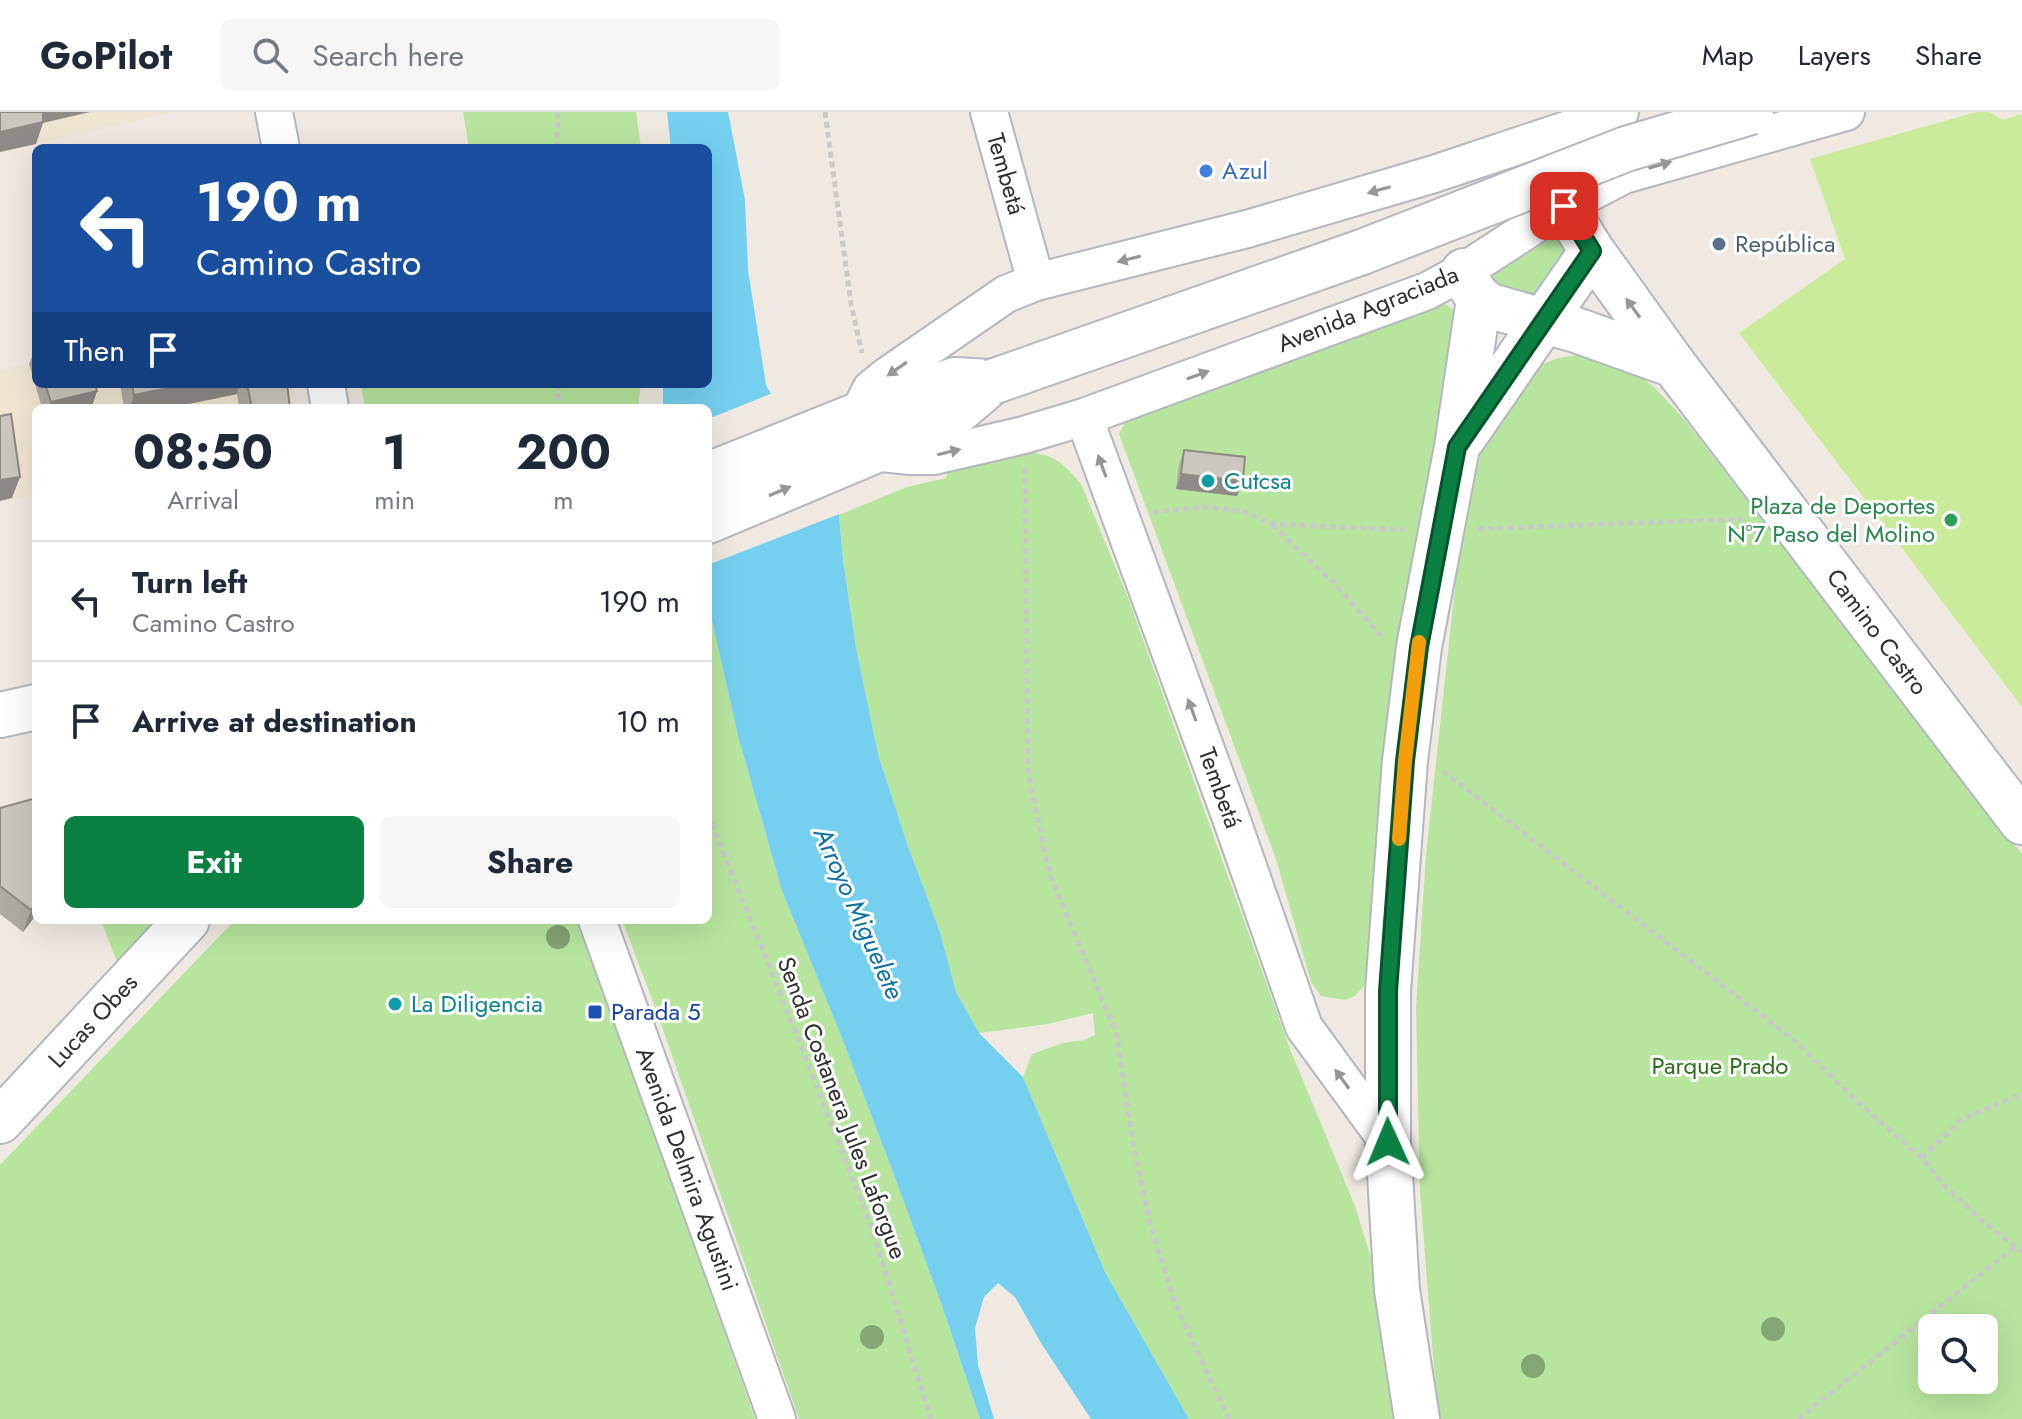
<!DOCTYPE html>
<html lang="en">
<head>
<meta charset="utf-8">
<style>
	body { margin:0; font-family:Jost,sans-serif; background:#f6f6f7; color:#1f2937; height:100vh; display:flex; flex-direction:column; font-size:30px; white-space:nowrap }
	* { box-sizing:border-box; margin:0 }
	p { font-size:26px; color:#747a83 }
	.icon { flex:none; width:44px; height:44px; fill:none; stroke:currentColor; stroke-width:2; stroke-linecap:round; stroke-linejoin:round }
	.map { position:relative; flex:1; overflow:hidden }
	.side { position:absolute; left:32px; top:292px; width:680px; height:520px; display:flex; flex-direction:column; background:#fff; border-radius:12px; box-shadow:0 8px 32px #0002 }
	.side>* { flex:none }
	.top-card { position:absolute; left:32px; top:32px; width:680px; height:244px; border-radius:12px; box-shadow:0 8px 32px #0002; background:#1a4fa0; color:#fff; overflow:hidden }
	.tools { position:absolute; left:1918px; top:1202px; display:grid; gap:16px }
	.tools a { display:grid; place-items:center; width:80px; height:80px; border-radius:12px; background:#fff; box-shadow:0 8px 32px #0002; font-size:40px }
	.pin { position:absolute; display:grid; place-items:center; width:68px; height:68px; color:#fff; margin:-34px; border-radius:16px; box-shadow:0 4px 12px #0006 }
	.me { position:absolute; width:88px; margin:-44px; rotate:359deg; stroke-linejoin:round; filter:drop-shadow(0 0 6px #0008) }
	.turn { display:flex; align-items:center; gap:28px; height:168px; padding:0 32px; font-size:36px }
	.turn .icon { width:104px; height:104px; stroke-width:2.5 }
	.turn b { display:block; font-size:56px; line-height:68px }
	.then { display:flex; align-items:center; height:76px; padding:0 32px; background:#0003; gap:16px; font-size:30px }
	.eta { display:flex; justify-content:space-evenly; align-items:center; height:136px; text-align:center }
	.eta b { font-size:48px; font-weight:700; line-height:56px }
	.cta { display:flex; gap:16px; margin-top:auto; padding:16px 32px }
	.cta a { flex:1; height:92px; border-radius:12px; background:#0b8043; color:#fff; font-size:32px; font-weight:700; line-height:92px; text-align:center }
	.cta a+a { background:#f6f6f7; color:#1f2937 }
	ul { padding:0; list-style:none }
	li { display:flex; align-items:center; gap:24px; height:120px; padding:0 32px; border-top:2px solid #e0e1e3 }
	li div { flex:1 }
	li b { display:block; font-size:30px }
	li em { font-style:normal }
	header { display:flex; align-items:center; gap:48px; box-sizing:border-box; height:112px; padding:0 40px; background:#fff; border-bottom:2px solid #e0e1e3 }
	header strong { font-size:38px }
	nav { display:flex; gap:44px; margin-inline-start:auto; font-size:28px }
	.search { width:560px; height:72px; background:#f6f6f7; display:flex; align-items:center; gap:20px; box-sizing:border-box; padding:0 28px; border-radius:12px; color:#747a83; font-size:30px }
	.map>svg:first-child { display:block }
	.education { fill:#f0e5d1 }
	.green { fill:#b7e59e; fill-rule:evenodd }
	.pitch { fill:#caec9a }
	.water { fill:#75d0f0 }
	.pier { fill:#efe9e1 }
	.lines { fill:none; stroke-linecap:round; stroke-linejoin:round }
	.minor-casing { stroke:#b4b7c1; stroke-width:40 }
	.tertiary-casing { stroke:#b4b7c1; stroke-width:48 }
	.secondary-casing { stroke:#b4b7c1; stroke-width:48 }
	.path { stroke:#c9c9c9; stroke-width:5; stroke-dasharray:6 4; stroke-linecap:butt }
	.minor { stroke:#fff; stroke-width:36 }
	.tertiary { stroke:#fff; stroke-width:44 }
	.secondary { stroke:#fff; stroke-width:44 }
	.secondary-bridge-casing { stroke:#b4b7c1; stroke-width:48; stroke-linecap:butt }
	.secondary-bridge { stroke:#fff; stroke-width:44 }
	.tree { fill:#84a574 }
	.wall { fill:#afaba4 }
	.shaded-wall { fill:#8e8b86 }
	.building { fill:#cbc7bf; stroke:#8e8b86; stroke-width:2 }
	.oneway { fill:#969696 }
	.route-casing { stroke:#07532c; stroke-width:20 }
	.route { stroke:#0b8043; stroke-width:14 }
	.slow { stroke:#f59e0b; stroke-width:14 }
	.shop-dot { fill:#3f7fe0; stroke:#fff; stroke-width:3 }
	.service-dot { fill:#5c6f8a; stroke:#fff; stroke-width:3 }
	.culture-dot { fill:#0f9aa8; stroke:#fff; stroke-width:3 }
	.leisure-dot { fill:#2e9e5b; stroke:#fff; stroke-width:3 }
	.transit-dot { fill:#1a4fb4; stroke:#fff; stroke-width:3 }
	.labels { text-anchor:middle; stroke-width:6; stroke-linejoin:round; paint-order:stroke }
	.shop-label { font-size:24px; fill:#366cbe; stroke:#fff; text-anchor:start }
	.street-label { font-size:24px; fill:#2e2e2e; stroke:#fff }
	.service-label { font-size:24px; fill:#4e5e75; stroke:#fff; text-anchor:start }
	.culture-label { font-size:24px; fill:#0d838f; stroke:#fff; text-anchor:start }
	.leisure-label { font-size:24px; fill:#27864d; stroke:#fff; text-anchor:end }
	.transit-label { font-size:24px; fill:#164399; stroke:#fff; text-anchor:start }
	.park-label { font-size:24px; fill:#2d6e1b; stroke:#fff }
	.water-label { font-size:26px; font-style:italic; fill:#0d71a2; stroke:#fff }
</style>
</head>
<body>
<header>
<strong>GoPilot</strong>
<div class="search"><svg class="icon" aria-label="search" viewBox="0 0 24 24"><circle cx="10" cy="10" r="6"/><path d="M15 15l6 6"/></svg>Search here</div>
<nav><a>Map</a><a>Layers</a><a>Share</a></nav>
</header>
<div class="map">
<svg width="2022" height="1307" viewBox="0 0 2022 1307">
	<rect width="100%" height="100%" fill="#efe9e1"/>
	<path class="education" d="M0 0H172L0 40Z
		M36 250V272H293L298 296H36V382L0 389V258Z"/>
	<path class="green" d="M463 0H636L641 36H469Z
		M1554 125 1562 132 1566 141 1540 188 1502 187 1490 165Z
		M1433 190 1447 193 1457 201 1375 815 1364 874 1355 884 1345 888 1321 884 1311 870 1276 747 1119 322 1126 308Z
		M1596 240 1622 251 1654 275 1684 307 2022 742V1307H1438L1420 1080 1416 895 1426 743 1458 448 1481 339 1533 256 1558 246ZM1932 1216H1984V1268H1932Z
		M361 272H641L638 296H365Z
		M1034 341C1057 344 1066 354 1081 372L1127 483 1290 937 1355 1094 1371 1146 1388 1226 1396 1307H1189L1105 1160 1023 965 1032 942 1063 931 1084 928 1095 923 1093 901 1048 912 979 921 956 880 940 820 908 734 878 642 856 535 843 448 839 403 907 375 946 366 948 356Z
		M708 468 711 504 738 624 782 779 840 921 894 1063 941 1191 980 1307H799L655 895 622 808H708Z
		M101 808H167L123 858 116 848Z
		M235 808H583L618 907 667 1058 755 1307H0V1053Z"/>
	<path class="pitch" d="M1976 0H1989L2003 8 2022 2V595L1739 221 1845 147 1810 47Z"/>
	<path class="water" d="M667 0H728L745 88 748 158 766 273 839 403 843 448 856 535 878 642 908 734 940 820 956 880 979 921 1023 965 1105 1160 1189 1307H1091L1041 1231 1015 1185 998 1171 984 1185 975 1216 978 1253 994 1307H980L941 1191 894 1063 840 921 782 779 738 624 711 504 708 468V296H663V272H708V36H671Z"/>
	<path class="pier" d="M775 280 842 401 708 453V307Z"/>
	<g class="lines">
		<defs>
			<path id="minor" d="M274 0 281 36
				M989 0 1036 170
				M326 272 330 296
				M858 303 871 277 887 264 1006 182 1036 170 1247 117 1434 62 1620 0
				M1084 305 1231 706 1304 915 1388 1030
				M872 340 911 344H934L1024 323 1084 305 1427 179 1464 159 1564 94 1624 63 1846 0
				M597 808 777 1307"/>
			<path id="tertiary" d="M1564 94 1592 139 1674 253 2022 710
				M1464 159C1470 175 1475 185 1490 194L1576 218 1674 253
				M1463 326 1592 139
				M0 1009 187 808
				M1417 1307 1397 1178 1388 1030V879L1405 649 1419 535 1457 335 1479 187"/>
			<path id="secondary" d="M708 363 858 303 955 268 990 270
				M708 409 872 340 959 298 992 270
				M0 603 36 595"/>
		</defs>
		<use href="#minor" class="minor-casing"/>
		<use href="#tertiary" class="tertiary-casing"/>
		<use href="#secondary" class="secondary-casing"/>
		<path class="path" d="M825 0 851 192 862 241
			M557 36 558 0
			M558 272 559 296
			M1025 356 1028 661 1050 763 1116 920 1133 1030 1149 1107 1175 1191 1229 1307
			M1153 400 1203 395 1242 399 1272 412 1404 418
			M1272 413 1334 471 1383 526
			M1478 417 1743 407
			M1443 659 1794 928 1862 994 1922 1046 1946 1075 1980 1107 2022 1140
			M708 702 796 921 872 1117 931 1307
			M1922 1046 1962 1007 2022 982
			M1798 1307 2015 1135"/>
		<use href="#minor" class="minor"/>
		<use href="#tertiary" class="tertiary"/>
		<use href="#secondary" class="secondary"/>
		<defs>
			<path id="secondary-bridge" d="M992 270 1362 140 1626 37 1751 0"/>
		</defs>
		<use href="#secondary-bridge" class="secondary-bridge-casing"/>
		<use href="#secondary-bridge" class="secondary-bridge"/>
	</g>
	<g class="tree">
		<circle cx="558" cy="825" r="12"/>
		<circle cx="1773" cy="1217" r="12"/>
		<circle cx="872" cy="1225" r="12"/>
		<circle cx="1533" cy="1254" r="12"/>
	</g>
	<path class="wall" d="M35 237H36V272H95L97 279 92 294 84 296H42L29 252Z
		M120 272H287L290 296H239L237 282 169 296H124Z
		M1184 338 1243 369 1237 384 1176 377 1179 353Z
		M36 686V803L23 820 0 802V696Z"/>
	<path class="shaded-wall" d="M40 0H90L43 11 36 32 0 40V20Z
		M188 272H240L237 282 169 296H130L134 283Z
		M97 279 92 294 84 296H49L51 290Z
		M1181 362 1243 369 1237 384 1176 377Z
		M20 365 12 386 0 389V368Z
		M36 792V803L23 820 31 798Z"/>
	<path class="building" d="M0 0H43V10L0 20Z
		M45 272H95L97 279 51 290Z
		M132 272H188L134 283Z
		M247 272H287L290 296H252Z
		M11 302 20 365 0 368V304Z
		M1184 338 1245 345 1243 369 1181 362Z
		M36 686V792L31 798 0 774V696Z"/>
	<defs><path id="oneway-solid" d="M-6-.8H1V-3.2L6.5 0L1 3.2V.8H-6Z" transform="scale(2)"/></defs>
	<g class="oneway">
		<use href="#oneway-solid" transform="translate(1660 53) rotate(-16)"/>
		<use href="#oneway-solid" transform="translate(1379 78) rotate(164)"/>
		<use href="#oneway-solid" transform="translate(1129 147) rotate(166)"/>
		<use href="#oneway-solid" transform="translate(1633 196) rotate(-126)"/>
		<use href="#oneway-solid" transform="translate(897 257) rotate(145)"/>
		<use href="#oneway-solid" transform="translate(1198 263) rotate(-20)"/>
		<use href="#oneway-solid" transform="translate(949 340) rotate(-13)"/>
		<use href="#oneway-solid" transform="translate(1102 354) rotate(-110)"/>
		<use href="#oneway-solid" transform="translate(780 379) rotate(-23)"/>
		<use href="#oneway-solid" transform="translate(1192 598) rotate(-110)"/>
		<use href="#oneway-solid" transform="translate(1342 967) rotate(-126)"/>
	</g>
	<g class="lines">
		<defs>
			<path id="route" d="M1388 1030V879L1405 649 1419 535 1457 335 1592 139 1564 94"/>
		</defs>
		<use href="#route" class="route-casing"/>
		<use href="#route" class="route"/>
		<path class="slow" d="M1399 727 1405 649 1419 530"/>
	</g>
	<circle class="shop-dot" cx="1206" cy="59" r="8"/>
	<circle class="service-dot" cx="1719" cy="132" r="8"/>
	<g class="culture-dot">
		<circle cx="1208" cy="369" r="8"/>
		<circle cx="395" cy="892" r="8"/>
	</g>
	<circle class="leisure-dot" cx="1951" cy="408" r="8"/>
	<rect class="transit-dot" x="587" y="892" width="16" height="16" rx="4"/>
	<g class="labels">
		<g class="shop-label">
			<text x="1222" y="67">Azul</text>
		</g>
		<g class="street-label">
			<text transform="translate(1006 62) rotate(74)" y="8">Tembetá</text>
			<text transform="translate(1368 197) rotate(-22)" y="8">Avenida Agraciada</text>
			<text transform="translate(1877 520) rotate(53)" y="8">Camino Castro</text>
			<text transform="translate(1220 676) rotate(70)" y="8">Tembetá</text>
			<text transform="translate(93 909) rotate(-47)" y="8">Lucas Obes</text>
			<text transform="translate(842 996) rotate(69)" y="8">Senda Costanera Jules Laforgue</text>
			<text transform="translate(687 1057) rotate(70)" y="8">Avenida Delmira Agustini</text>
		</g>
		<g class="service-label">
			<text x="1735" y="140">República</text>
		</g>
		<g class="culture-label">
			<text x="1224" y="377">Cutcsa</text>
			<text x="411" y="900">La Diligencia</text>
		</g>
		<g class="leisure-label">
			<text x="1935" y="402">Plaza de Deportes<tspan x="1935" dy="28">Nº7 Paso del Molino</tspan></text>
		</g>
		<g class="transit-label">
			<text x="611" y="908">Parada 5</text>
		</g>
		<g class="park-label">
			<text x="1720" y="962">Parque Prado</text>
		</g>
		<g class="water-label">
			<text transform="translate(859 801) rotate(66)" y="9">Arroyo Miguelete</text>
		</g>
	</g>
</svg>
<div class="tools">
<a><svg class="icon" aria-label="search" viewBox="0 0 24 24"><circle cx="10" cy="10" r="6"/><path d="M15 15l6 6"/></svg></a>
</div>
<div class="pin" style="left:1564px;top:94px;background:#d93025"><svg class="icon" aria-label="arrive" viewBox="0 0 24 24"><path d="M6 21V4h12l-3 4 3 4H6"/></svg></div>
<svg class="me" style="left:1388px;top:1030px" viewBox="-20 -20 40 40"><path d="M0-17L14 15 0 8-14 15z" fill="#0b8043" stroke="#fff" stroke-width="4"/></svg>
<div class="top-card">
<div class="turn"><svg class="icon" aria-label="left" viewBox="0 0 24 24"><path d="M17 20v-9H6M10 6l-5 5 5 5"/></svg><div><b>190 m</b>Camino Castro</div></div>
<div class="then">Then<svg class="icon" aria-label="arrive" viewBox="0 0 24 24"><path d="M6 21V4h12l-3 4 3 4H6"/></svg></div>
</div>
<section class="side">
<div class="eta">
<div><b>08:50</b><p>Arrival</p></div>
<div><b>1</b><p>min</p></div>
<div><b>200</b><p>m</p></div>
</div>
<ul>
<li><svg class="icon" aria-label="left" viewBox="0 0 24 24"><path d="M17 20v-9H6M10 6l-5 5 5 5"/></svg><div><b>Turn left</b><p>Camino Castro</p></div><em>190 m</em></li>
<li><svg class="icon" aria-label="arrive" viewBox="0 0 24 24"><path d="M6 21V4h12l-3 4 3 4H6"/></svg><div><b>Arrive at destination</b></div><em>10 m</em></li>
</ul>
<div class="cta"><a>Exit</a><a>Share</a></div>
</section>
</div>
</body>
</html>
